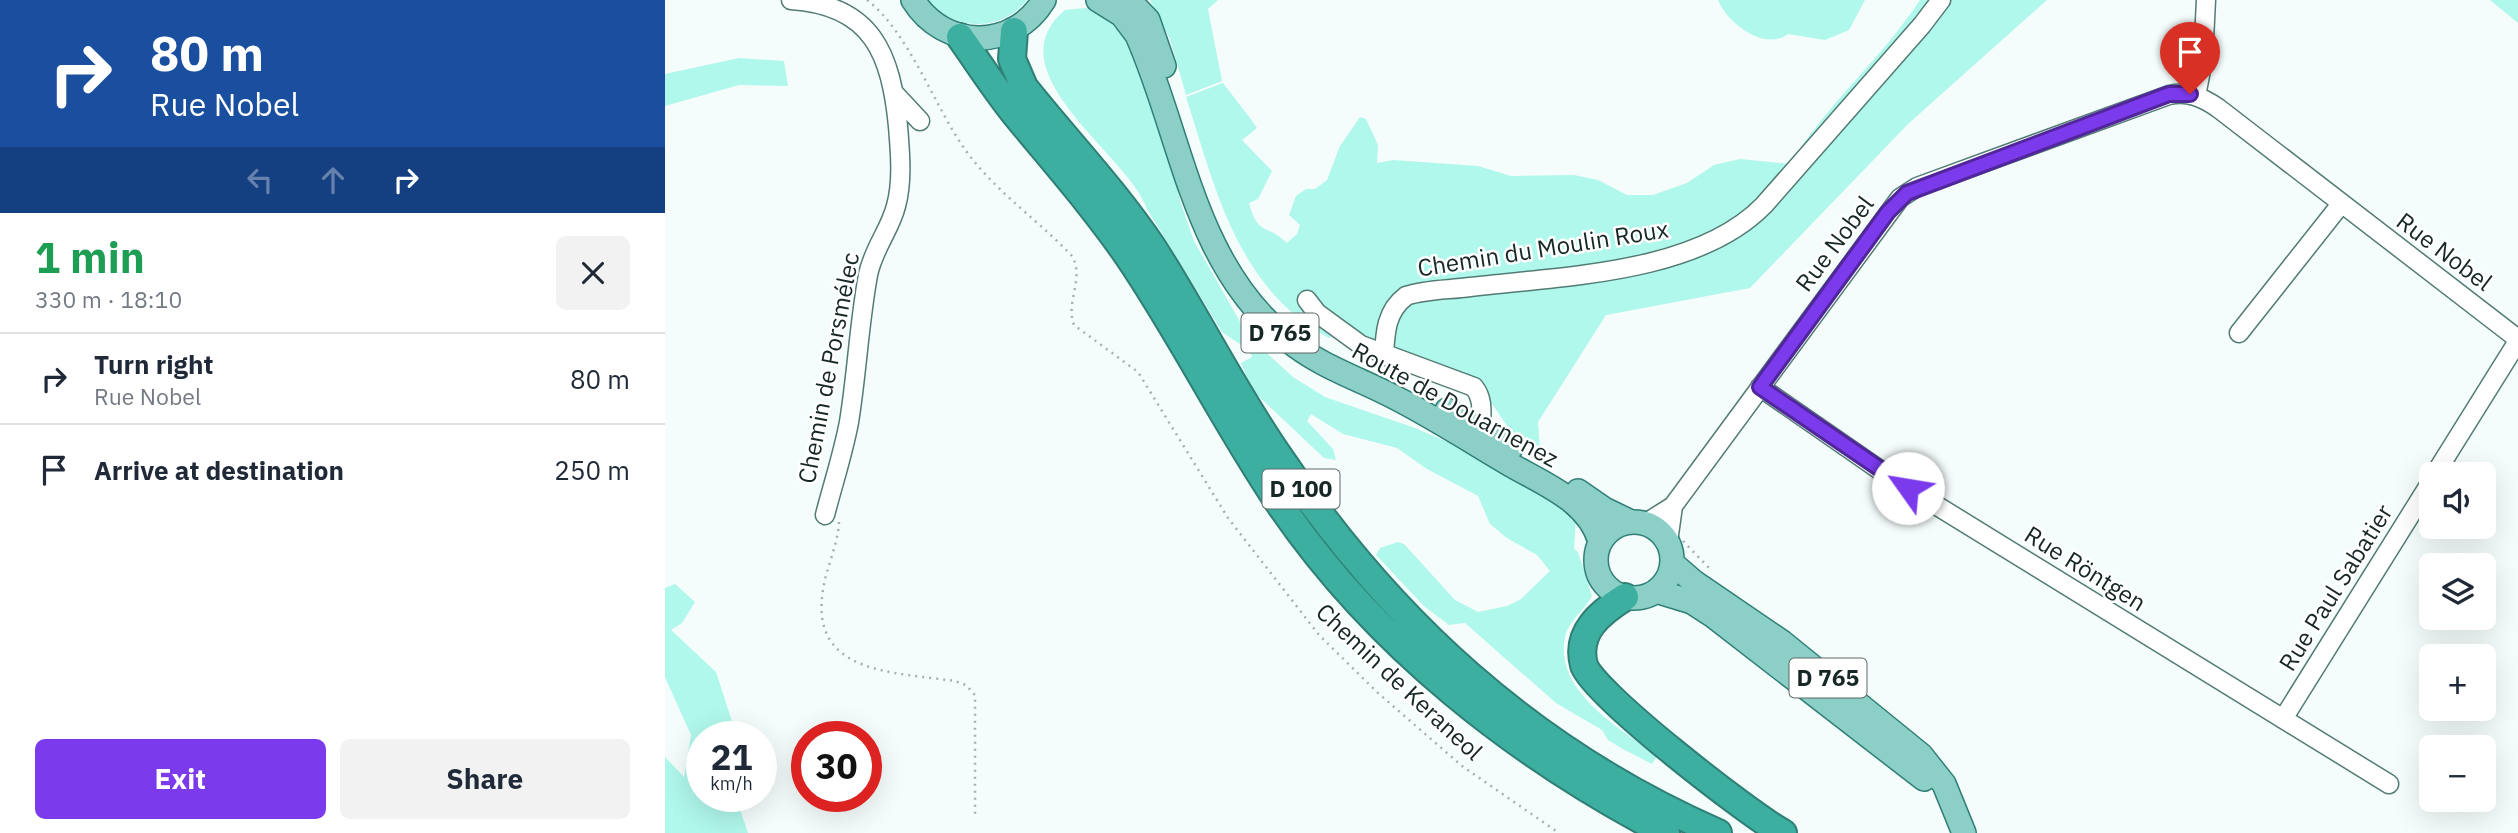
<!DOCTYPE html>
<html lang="en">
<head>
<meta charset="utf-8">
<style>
	body { margin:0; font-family:"IBM Plex Sans",sans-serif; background:#f2f2f3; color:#1f2937; height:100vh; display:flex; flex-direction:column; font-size:26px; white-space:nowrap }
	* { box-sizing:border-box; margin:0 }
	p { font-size:23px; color:#747a83 }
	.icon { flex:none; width:38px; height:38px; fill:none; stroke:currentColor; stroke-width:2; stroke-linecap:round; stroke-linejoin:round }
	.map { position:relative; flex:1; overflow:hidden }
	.side { display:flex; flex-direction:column; background:#fff; width:665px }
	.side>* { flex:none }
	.top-card { background:#1a4fa0; color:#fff; overflow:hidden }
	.fabs { position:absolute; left:1754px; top:462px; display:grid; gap:14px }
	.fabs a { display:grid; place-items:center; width:77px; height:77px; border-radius:10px; background:#fff; box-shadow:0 7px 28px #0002; font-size:35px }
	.speed { position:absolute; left:21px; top:721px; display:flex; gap:14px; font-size:35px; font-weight:700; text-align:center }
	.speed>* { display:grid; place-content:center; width:91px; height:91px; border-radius:50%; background:#fff; box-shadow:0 7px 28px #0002; line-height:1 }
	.speed small { font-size:18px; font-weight:400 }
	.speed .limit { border:10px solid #d22; background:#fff; color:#111 }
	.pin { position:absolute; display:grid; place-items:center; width:60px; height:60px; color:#fff; margin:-72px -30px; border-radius:50% 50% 50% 0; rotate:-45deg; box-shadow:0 0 7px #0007 }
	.pin .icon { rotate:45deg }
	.me { position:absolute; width:77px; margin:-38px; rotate:302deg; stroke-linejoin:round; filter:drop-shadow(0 0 5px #0008) }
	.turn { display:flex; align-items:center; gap:24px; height:147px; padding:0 35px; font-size:32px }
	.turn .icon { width:91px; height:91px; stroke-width:2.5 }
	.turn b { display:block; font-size:49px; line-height:60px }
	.lanes { display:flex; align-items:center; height:66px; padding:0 35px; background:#0003; justify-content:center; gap:35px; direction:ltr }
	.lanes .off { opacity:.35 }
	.round { display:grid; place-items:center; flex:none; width:74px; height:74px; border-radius:10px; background:#f2f2f3 }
	.overview { display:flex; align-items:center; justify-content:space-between; height:119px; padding:0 35px }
	h1 { font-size:42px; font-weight:800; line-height:52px; color:#1e9e55 }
	.button { display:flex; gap:14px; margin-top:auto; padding:14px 35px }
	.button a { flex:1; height:80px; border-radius:10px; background:#7c3aed; color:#fff; font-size:28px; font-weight:800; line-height:80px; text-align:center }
	.button a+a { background:#f2f2f3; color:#1f2937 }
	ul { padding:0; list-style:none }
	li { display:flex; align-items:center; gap:21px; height:91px; padding:0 35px; border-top:2px solid #e0e1e3 }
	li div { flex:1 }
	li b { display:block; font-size:26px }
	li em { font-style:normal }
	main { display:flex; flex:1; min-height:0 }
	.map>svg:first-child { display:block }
	.green { fill:#b0f7ec }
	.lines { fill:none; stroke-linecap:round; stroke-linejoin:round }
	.minor-casing { stroke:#527b74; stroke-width:21 }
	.major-casing { stroke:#2f7f76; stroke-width:26 }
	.highway-casing { stroke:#2f7f76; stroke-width:30 }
	.path { stroke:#a5b0af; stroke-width:2.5; stroke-dasharray:2 5; stroke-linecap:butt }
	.minor { stroke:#fff; stroke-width:18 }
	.major { stroke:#8bcfc7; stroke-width:23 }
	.highway { stroke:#3dafa1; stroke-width:26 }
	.route-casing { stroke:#51269a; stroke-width:18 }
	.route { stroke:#7c3aed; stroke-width:12 }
	.labels { text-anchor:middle; stroke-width:5; stroke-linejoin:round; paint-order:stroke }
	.shield { fill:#fff; stroke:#5c6866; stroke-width:2 }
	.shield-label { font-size:23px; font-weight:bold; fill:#162725 }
	.street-label { font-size:24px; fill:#162725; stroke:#fff }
</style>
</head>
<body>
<main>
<section class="side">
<div class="top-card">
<div class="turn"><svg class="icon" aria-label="right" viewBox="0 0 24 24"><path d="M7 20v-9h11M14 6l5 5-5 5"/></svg><div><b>80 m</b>Rue Nobel</div></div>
<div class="lanes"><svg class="icon off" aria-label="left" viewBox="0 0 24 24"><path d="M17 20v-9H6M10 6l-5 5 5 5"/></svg><svg class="icon off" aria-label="ahead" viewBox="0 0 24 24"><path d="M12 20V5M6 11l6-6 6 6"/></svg><svg class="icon" aria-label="right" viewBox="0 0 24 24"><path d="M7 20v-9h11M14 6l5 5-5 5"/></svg></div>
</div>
<div class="overview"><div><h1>1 min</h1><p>330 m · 18:10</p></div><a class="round"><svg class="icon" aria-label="close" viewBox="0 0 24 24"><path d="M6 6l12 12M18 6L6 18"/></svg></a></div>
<ul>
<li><svg class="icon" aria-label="right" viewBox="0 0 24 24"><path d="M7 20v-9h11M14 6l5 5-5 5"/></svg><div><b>Turn right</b><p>Rue Nobel</p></div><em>80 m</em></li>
<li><svg class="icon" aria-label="arrive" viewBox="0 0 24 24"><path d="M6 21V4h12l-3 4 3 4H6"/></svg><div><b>Arrive at destination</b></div><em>250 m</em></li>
</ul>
<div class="button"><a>Exit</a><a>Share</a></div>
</section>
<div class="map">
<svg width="1853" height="833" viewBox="0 0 1853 833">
	<rect width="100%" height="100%" fill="#f5fdfc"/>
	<path class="green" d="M263 0H362C336 32 289 32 263 0Z
		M485 0H553L543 9 557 81 521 95 505 39Z
		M1053 0H1200L1184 30 1160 40 1123 34C1100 52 1062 23 1053 0Z
		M1255 0H1382L1243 124 1085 288 941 315 873 422 875 450 845 430 810 379 748 360 678 330 664 338C572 288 551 190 521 97L558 83 588 122 592 128 577 140 607 171 593 199 584 203C593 237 602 223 622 243L632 234 635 225 624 215 631 196 641 189H650L662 180 675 146 695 117 701 119 713 145 712 163 728 160 813 166 846 176 909 175 933 180 962 195H988L1022 183 1049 165 1075 159 1125 164C1162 104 1217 58 1255 0Z
		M1825 0H1853V23Z
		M420 8C439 10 454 26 464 42L507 159 515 201 529 241 578 327 593 345 628 377 660 397 750 428 785 443 809 457 845 470 911 517 909 549 913 552 927 596C919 611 904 620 900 637 889 692 955 728 992 756L987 764 956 748 943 740 937 730 891 703 800 623 784 625 759 606 711 555 715 548 733 542 739 544 790 600 813 612 842 606 856 599 885 571 872 555 842 538 825 524 813 496 762 469 732 448 678 434 646 414 642 421 668 449 671 460 659 458 588 391 576 363 587 357 585 351 557 332 482 209C464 155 326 72 400 10Z
		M74 58 119 61 123 86 74 85 0 106V74Z
		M10 584 30 602 17 623 6 630 51 672 72 737H37V796H75L73 804 83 833H0V757L19 777 26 735 0 677V588Z"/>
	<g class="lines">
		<defs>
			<path id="minor" d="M126 0C208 5 226 55 233 126 235 152 238 180 231 206 225 230 208 249 203 275 194 324 192 373 184 422 178 454 168 484 160 515
				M228 92 255 121
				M1531 96 1538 60 1541 0
				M642 300 652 313 696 345 809 387C822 403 813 422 818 439
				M1574 333 1676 204
				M719 356C720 333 721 311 741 296 761 289 784 290 805 287 897 276 1032 274 1099 205L1257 25 1276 0
				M1095 387 1222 475 1724 784
				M1770 474 1853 341
				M981 523 1008 506 1235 198 1252 187 1504 95C1523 91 1537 97 1553 108L1853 339
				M1003 542 1008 506
				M1618 719 1766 482"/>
			<path id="major" d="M248 0C279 50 348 51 379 0
				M433 0 457 15 472 35C518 139 528 264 623 340 654 366 695 379 731 398 770 418 807 442 846 465 879 484 924 501 935 542
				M464 0 483 20 499 66
				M782 410 846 448
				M913 491 939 509 966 522
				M931 560a38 38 0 1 1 76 0a38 38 0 1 1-76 0Z
				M1007 563 1029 582 1117 642 1256 755 1279 784 1299 833
				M991 591 1027 602 1047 615 1259 779"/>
			<path id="highway" d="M349 31 347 59 359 87C401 140 450 191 488 248 531 315 566 386 611 452 724 621 866 751 1053 833
				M295 37C315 65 333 94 355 120 392 165 430 208 463 256 518 337 561 425 616 506 712 646 851 755 1001 833
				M960 597C936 612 910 632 919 665 926 692 1086 816 1118 833"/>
		</defs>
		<use href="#minor" class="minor-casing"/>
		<use href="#major" class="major-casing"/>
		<use href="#highway" class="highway-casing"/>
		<path class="path" d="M202 0C244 32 270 108 301 151 332 193 372 219 407 256 420 278 400 302 409 325L473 372 563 518 654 635 713 693 797 766 894 833
			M174 522C173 545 161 568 158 590 144 675 230 672 290 681L301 685 310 695V814
			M1018 541 1045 569"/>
		<use href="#minor" class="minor"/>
		<use href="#major" class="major"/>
		<use href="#highway" class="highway"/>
	</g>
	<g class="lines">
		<defs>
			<path id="route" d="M1243 488 1095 387 1223 212 1242 193 1504 94H1525"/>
		</defs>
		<use href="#route" class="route-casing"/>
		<use href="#route" class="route"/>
	</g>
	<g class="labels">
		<g class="shield">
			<rect x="576.5" y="313.5" width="77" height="39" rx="5"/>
			<rect x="597.5" y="469.5" width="77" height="39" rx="5"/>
			<rect x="1124.5" y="658.5" width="77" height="39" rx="5"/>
		</g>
		<g class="shield-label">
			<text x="615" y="341">D 765</text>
			<text x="636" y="497">D 100</text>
			<text x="1163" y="686">D 765</text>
		</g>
		<g class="street-label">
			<text transform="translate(1170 244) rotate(-53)" y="8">Rue Nobel</text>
			<text transform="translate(878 249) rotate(-9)" y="8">Chemin du Moulin Roux</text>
			<text transform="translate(1779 252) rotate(37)" y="8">Rue Nobel</text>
			<text transform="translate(164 368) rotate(-79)" y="8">Chemin de Porsmélec</text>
			<text transform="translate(790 405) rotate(29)" y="8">Route de Douarnenez</text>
			<text transform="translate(1420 569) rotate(32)" y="8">Rue Röntgen</text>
			<text transform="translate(1671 588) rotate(-58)" y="8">Rue Paul Sabatier</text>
			<text transform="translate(734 682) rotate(43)" y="8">Chemin de Keraneol</text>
		</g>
	</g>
</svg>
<div class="fabs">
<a><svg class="icon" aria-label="sound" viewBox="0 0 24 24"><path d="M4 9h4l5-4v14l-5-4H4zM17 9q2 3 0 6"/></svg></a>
<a><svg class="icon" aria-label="layers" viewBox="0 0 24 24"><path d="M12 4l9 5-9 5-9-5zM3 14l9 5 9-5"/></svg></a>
<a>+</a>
<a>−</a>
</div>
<div class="speed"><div>21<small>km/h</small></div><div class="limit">30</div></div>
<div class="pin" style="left:1525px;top:94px;background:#d93025"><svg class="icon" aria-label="arrive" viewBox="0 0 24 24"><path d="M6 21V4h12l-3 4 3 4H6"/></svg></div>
<svg class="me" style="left:1243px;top:488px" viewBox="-20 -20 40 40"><circle r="19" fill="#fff"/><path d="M0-13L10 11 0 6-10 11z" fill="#7c3aed"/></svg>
</div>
</main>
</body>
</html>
